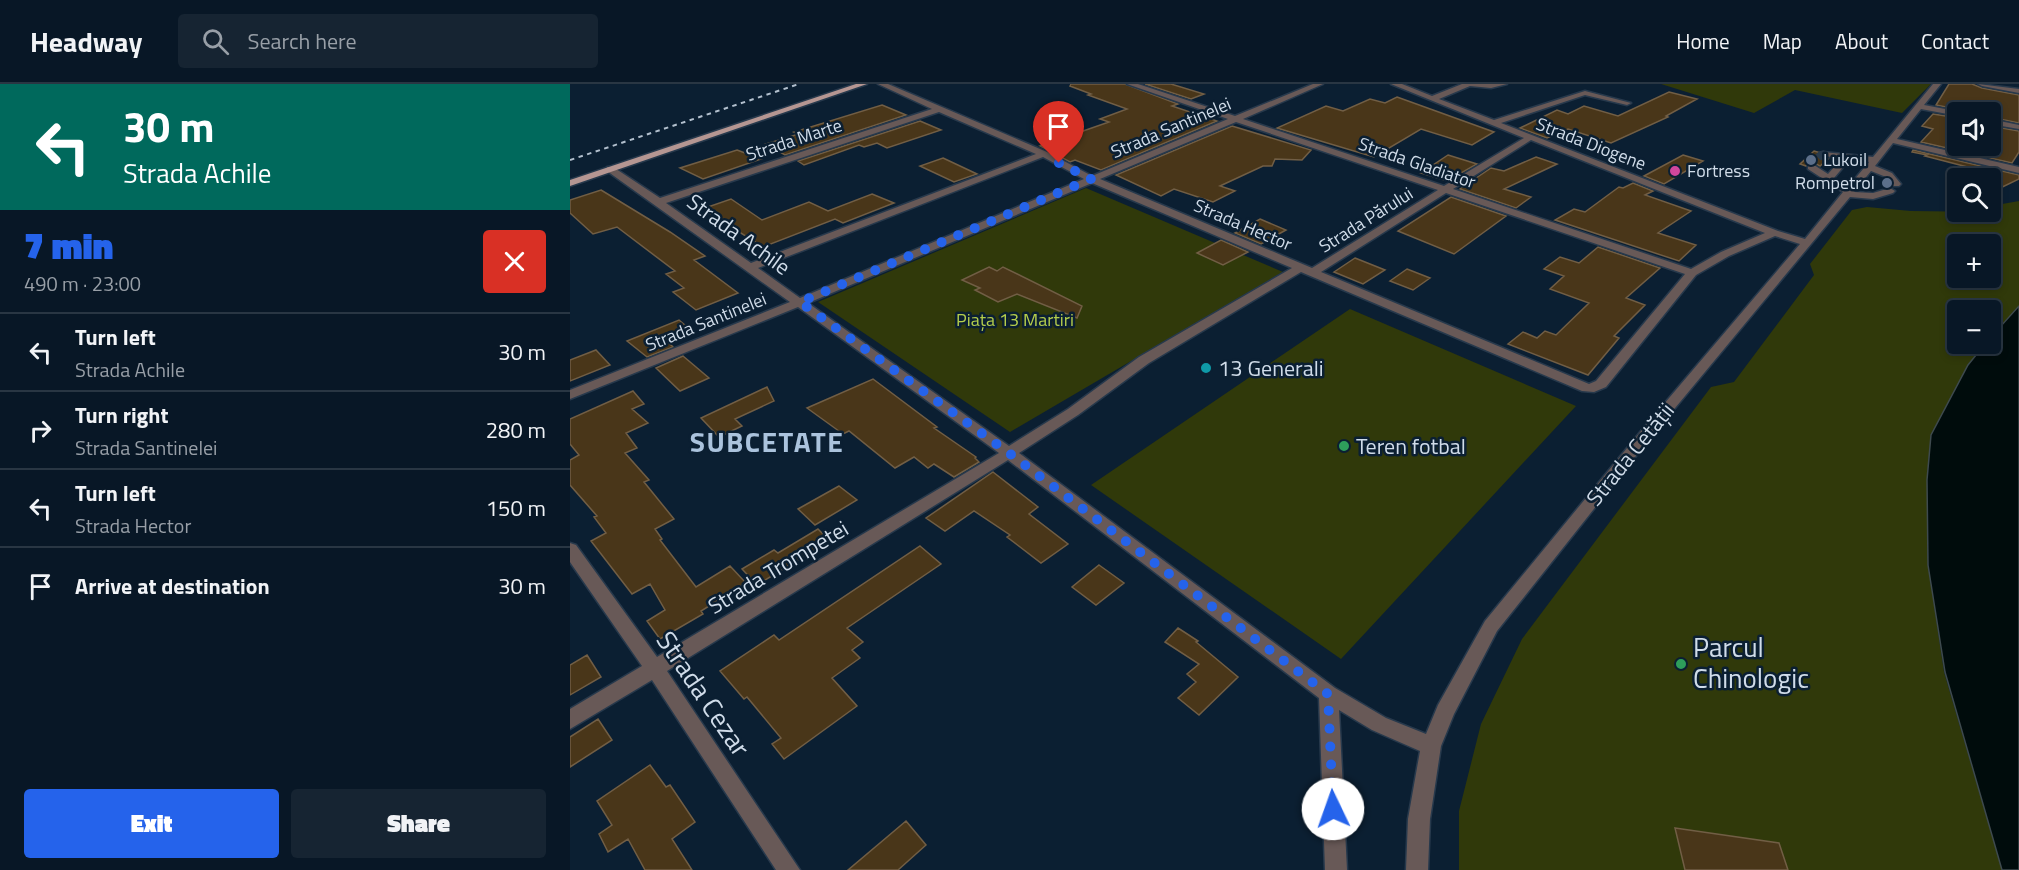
<!DOCTYPE html>
<html lang="en">
<head>
<meta charset="utf-8">
<style>
	body { margin:0; font-family:"Titillium Web",sans-serif; background:#162432; color:#f1f3f6; height:100vh; display:flex; flex-direction:column; font-size:22px; white-space:nowrap }
	* { box-sizing:border-box; margin:0 }
	p { font-size:20px; color:#989fa7 }
	.icon { flex:none; width:33px; height:33px; fill:none; stroke:currentColor; stroke-width:2; stroke-linecap:round; stroke-linejoin:round }
	.map { position:relative; flex:1; overflow:hidden }
	.details { display:flex; flex-direction:column; background:#081726; width:570px }
	.details>* { flex:none }
	.hud { background:#00695c; color:#fff; overflow:hidden }
	.fabs { position:absolute; left:1377px; top:18px; display:grid; gap:12px }
	.fabs a { display:grid; place-items:center; width:54px; height:54px; border-radius:6px; background:#081726; box-shadow:0 3px 9px #0003,0 0 0 2px #293643; font-size:30px }
	.pin { position:absolute; display:grid; place-items:center; width:51px; height:51px; color:#fff; margin:-62px -26px; border-radius:50% 50% 50% 0; rotate:-45deg; box-shadow:0 0 6px #0007 }
	.pin .icon { rotate:45deg }
	.me { position:absolute; width:66px; margin:-33px; rotate:357deg; stroke-linejoin:round; filter:drop-shadow(0 0 4px #0008) }
	.turn { display:flex; align-items:center; gap:21px; height:126px; padding:0 24px; font-size:27px }
	.turn .icon { width:78px; height:78px; stroke-width:2.5 }
	.turn b { display:block; font-size:42px; line-height:51px }
	.round { display:grid; place-items:center; flex:none; width:63px; height:63px; border-radius:6px; background:#162432 }
	.headline { display:flex; align-items:center; justify-content:space-between; height:102px; padding:0 24px }
	h1 { font-size:36px; font-weight:800; line-height:45px; color:#2563eb }
	.cta { display:flex; gap:12px; margin-top:auto; padding:12px 24px }
	.cta a { flex:1; height:69px; border-radius:6px; background:#2563eb; color:#fff; font-size:24px; font-weight:800; line-height:69px; text-align:center }
	.cta a+a { background:#162432; color:#f1f3f6 }
	ul { padding:0; list-style:none }
	li { display:flex; align-items:center; gap:18px; height:78px; padding:0 24px; border-top:2px solid #293643 }
	li div { flex:1 }
	li b { display:block; font-size:22px }
	li em { font-style:normal }
	header { display:flex; align-items:center; gap:36px; box-sizing:border-box; height:84px; padding:0 30px; background:#081726; border-bottom:2px solid #293643 }
	header strong { font-size:28px }
	nav { display:flex; gap:33px; margin-inline-start:auto; font-size:21px }
	.search { width:420px; height:54px; background:#162432; display:flex; align-items:center; gap:15px; box-sizing:border-box; padding:0 21px; border-radius:6px; color:#989fa7; font-size:22px }
	main { display:flex; flex:1; min-height:0 }
	.map>svg:first-child { display:block }
	.green { fill:#30390a; fill-rule:evenodd }
	.water { fill:#000c0c; stroke:#3e4a4e; stroke-width:1.5 }
	.building { fill:#493619; stroke:#715e45; stroke-width:1.5 }
	.lines { fill:none; stroke-linecap:round; stroke-linejoin:round }
	.minor-tunnel { stroke:#293b4d; stroke-width:8; stroke-dasharray:8 4.5; stroke-linecap:butt }
	.minor-casing { stroke:#27394c; stroke-width:3 }
	.major-casing { stroke:#27394c; stroke-width:3 }
	.minor { fill:#685957; fill-rule:evenodd }
	.major { fill:#b59692; fill-rule:evenodd }
	.rail { stroke:#b3c0ce; stroke-width:2; stroke-dasharray:4.5 4.5; stroke-linecap:butt }
	.route { stroke:#2563eb; stroke-width:10; stroke-dasharray:0 18 }
	.service-dot { fill:#5c6f8a; stroke:#0b1f32; stroke-width:2 }
	.hotel-dot { fill:#d1479c; stroke:#0b1f32; stroke-width:2 }
	.culture-dot { fill:#0f9aa8; stroke:#0b1f32; stroke-width:2 }
	.leisure-dot { fill:#2e9e5b; stroke:#0b1f32; stroke-width:2 }
	.labels { text-anchor:middle; stroke-width:5; stroke-linejoin:round; paint-order:stroke }
	.far-street-label { font-size:18px; fill:#d0dce9; stroke:#0b1f32 }
	.far-poi-label { font-size:18px; fill:#d0dce9; stroke:#0b1f32; text-anchor:start }
	.far-park-label { font-size:18px; fill:#b5ce4c; stroke:#0b1f32 }
	.street-label { font-size:22px; fill:#d0dce9; stroke:#0b1f32 }
	.poi-label { font-size:22px; fill:#d0dce9; stroke:#0b1f32; text-anchor:start }
	.near-poi-label { font-size:27px; fill:#d0dce9; stroke:#0b1f32; text-anchor:start }
	.near-street-label { font-size:27px; fill:#d0dce9; stroke:#0b1f32 }
	.district-label { font-size:28px; font-weight:bold; letter-spacing:1.5px; fill:#abc3dd; stroke:#0b1f32 }
</style>
</head>
<body>
<header>
<strong>Headway</strong>
<div class="search"><svg class="icon" aria-label="search" viewBox="0 0 24 24"><circle cx="10" cy="10" r="6"/><path d="M15 15l6 6"/></svg>Search here</div>
<nav><a>Home</a><a>Map</a><a>About</a><a>Contact</a></nav>
</header>
<main>
<section class="details">
<div class="hud">
<div class="turn"><svg class="icon" aria-label="left" viewBox="0 0 24 24"><path d="M17 20v-9H6M10 6l-5 5 5 5"/></svg><div><b>30 m</b>Strada Achile</div></div>
</div>
<div class="headline"><div><h1>7 min</h1><p>490 m · 23:00</p></div><a class="round" style="background:#d93025;color:#fff"><svg class="icon" aria-label="close" viewBox="0 0 24 24"><path d="M6 6l12 12M18 6L6 18"/></svg></a></div>
<ul>
<li><svg class="icon" aria-label="left" viewBox="0 0 24 24"><path d="M17 20v-9H6M10 6l-5 5 5 5"/></svg><div><b>Turn left</b><p>Strada Achile</p></div><em>30 m</em></li>
<li><svg class="icon" aria-label="right" viewBox="0 0 24 24"><path d="M7 20v-9h11M14 6l5 5-5 5"/></svg><div><b>Turn right</b><p>Strada Santinelei</p></div><em>280 m</em></li>
<li><svg class="icon" aria-label="left" viewBox="0 0 24 24"><path d="M17 20v-9H6M10 6l-5 5 5 5"/></svg><div><b>Turn left</b><p>Strada Hector</p></div><em>150 m</em></li>
<li><svg class="icon" aria-label="arrive" viewBox="0 0 24 24"><path d="M6 21V4h12l-3 4 3 4H6"/></svg><div><b>Arrive at destination</b></div><em>30 m</em></li>
</ul>
<div class="cta"><a>Exit</a><a>Share</a></div>
</section>
<div class="map">
<svg width="1449" height="786" viewBox="0 0 1449 786">
	<rect width="100%" height="100%" fill="#0b1f32"/>
	<path class="green" d="M1091 0H1361L1332 29 1225 6 1184 29Z
		M516 104 713 188 440 348 248 218Z
		M1449 117V222L1421 253 1420 226H1388V260H1415L1398 281 1361 351 1357 396 1358 481 1374 588 1432 786H889V727L911 640 952 555 1141 303 1164 298 1244 191 1240 180 1282 126 1297 123 1341 127 1420 128 1421 122ZM1388 160H1420V194H1388Z
		M780 225 1006 322 771 575 521 401Z"/>
	<path class="water" d="M1449 222V786H1432L1375 588 1358 481 1357 396 1361 351 1398 281 1415 260H1420L1421 253Z"/>
	<path class="building" d="M501 0H555L608 20 602 22 647 37 531 86 505 76 500 78 470 62 539 38 530 35 557 25 518 11 521 10 500 2Z
		M575 0H601L634 10 621 15Z
		M1379 0H1402L1412 4 1449 11V39L1420 33V28H1393L1391 26 1366 21Z
		M1099 8 1127 15 1096 32 1098 33 1041 59 998 45 977 54 950 44 987 26 998 30 1014 22 1048 32Z
		M827 13 924 48 902 61 851 45 804 73 707 44 756 22 773 27 800 15 815 19Z
		M312 21 336 31 215 71 196 60 229 50 224 48Z
		M1363 30 1388 34V62H1420V42L1449 47V68L1442 79 1351 58 1363 45 1352 42Z
		M350 37 371 46 317 64 307 59 294 63 289 61 234 81 228 77Z
		M662 42 741 66 732 76 705 75 702 82H693L650 102 665 107 643 118 604 105 591 112 546 91Z
		M167 66 191 75 133 95 110 84Z
		M1343 66 1449 91V95L1420 109V94L1404 92 1409 86 1355 72 1357 71 1342 68Z
		M1244 67 1251 69V74L1258 75 1250 82 1244 79H1238L1236 82 1230 80Z
		M878 71 907 80 877 97 851 89Z
		M1113 71 1133 77 1094 100 1074 92Z
		M966 73 987 80 934 105 961 113 946 124 890 105 921 84 934 87Z
		M373 74 407 90 384 98 350 82Z
		M1063 99 1083 107 1075 111 1121 127 1088 149 1126 161 1109 177 985 136 1004 125 1015 128 1049 103 1053 104Z
		M31 106 100 148 135 172 124 176 168 209 126 226 103 208 114 204 96 190 105 187 47 143 23 150 0 129V116Z
		M302 110 324 119 273 139 265 135 193 163 139 129 141 128 135 124 161 115 192 136 239 118 258 127Z
		M881 113 936 132 884 170 828 147Z
		M690 135 716 146 691 160 665 149Z
		M651 156 678 168 653 181 627 169Z
		M1028 163 1090 184 1056 214 1075 221 1044 252 1049 254 1018 291 938 260 953 248 967 254 975 247 986 251 1019 219 980 205 994 192 974 185 990 173 1009 179Z
		M785 174 815 186 793 200 764 188Z
		M419 183 427 187 433 183 512 222 507 234 447 210 428 218 405 206 410 204 392 196Z
		M837 185 860 194 843 206 820 197Z
		M109 236 123 248 98 258 103 263 77 273 57 257Z
		M26 266 40 281 0 297V276Z
		M113 272 139 294 110 307 86 284Z
		M303 295 367 343 364 344 406 373 405 374 409 378 384 393 364 380 358 384 344 373 325 384 279 347 273 350 237 324Z
		M197 303 204 317 165 335 172 342 149 353 131 334Z
		M63 307 74 320 62 325 78 339 56 349 67 364 55 369 79 396 74 398 104 435 85 445 92 455 90 456 126 503 160 482 176 499 131 527 133 530 90 555 77 537 95 526 80 500 62 510 21 457 36 449 24 433 27 432 0 401V376L9 371 0 360V335Z
		M423 388 468 423 459 430 498 460 471 479 437 453 440 451 404 427 375 447 356 434Z
		M269 402 287 416 245 441 228 425Z
		M248 445 260 457 187 501 172 485 204 466 208 469Z
		M350 462 371 480 277 544 293 558 282 566 290 574 262 594 287 622 214 675 202 660 211 654 177 613 174 615 150 587 204 551 209 556Z
		M529 481 554 499 526 521 502 503Z
		M608 544 628 557 626 558 668 593 629 631 608 614 626 598 617 590 629 580 595 558Z
		M17 571 31 593 0 611V581Z
		M28 635 42 656 0 683V653Z
		M80 681 96 703 100 701 125 738 102 755 122 786H75L58 755 38 768 29 750 42 741 27 717Z
		M336 737 356 761 328 786H278Z
		M1105 744 1209 759 1218 786H1115Z"/>
	<g class="lines">
		<path class="minor-tunnel" d="M1241 83V80L1251 71 1256 70"/>
		<defs>
			<path id="minor" d="M308 0H318L477 68 522 92 658 35 557 0H568L665 32 743 0H753L673 35 874 102 954 54 821 0H832L862 12 892 0H937L921 4 900 2 869 15 924 36 1015 7 1061 19 1057 21 1015 11 931 39 1208 147 1235 155 1273 108 1238 85V81H1244L1258 90 1272 74 1253 72V68L1303 73 1363 0H1371L1354 21 1391 28H1388V32L1351 25 1327 55 1449 83V89L1323 59 1305 82 1322 89 1331 100 1329 102H1323L1316 93 1301 87 1284 108 1303 109 1320 104 1325 107 1323 109 1303 115 1280 113 1081 353 927 547 884 630 871 662 860 735 858 786H836L838 735 850 667 802 646 769 626 777 786H755L749 614 438 376 97 587 230 786H206L82 596 0 645V625L72 582 0 478V459L6 461 87 573 429 369 228 223 0 315V306L220 218 37 87V83H43L90 114 362 25ZM369 28 466 70 181 179 96 119ZM666 38 868 106 742 184 530 95ZM961 56 1195 149 1151 168 1121 185 883 105ZM473 73 514 95 230 214 188 184ZM1280 75 1299 78 1278 103 1264 94ZM522 99 722 184 569 273 498 325 439 362 238 219ZM876 109 1115 190 1026 297 1019 300 751 188ZM1205 152 1230 160 1071 347 915 537 868 621 856 650 816 634 765 604 449 369 508 331 579 279 731 188 1012 307 1024 308 1036 303 1126 191 1159 172Z
				M1408 0 1449 5V9L1412 2Z
				M1420 35 1449 41V45L1420 40Z"/>
			<path id="major" d="M286 0H297L0 102V96Z"/>
		</defs>
		<use href="#minor" class="minor-casing"/>
		<use href="#major" class="major-casing"/>
		<use href="#minor" class="minor"/>
		<use href="#major" class="major"/>
		<path class="rail" d="M0 76 229 0"/>
	</g>
	<g class="lines">
		<path class="route" d="M489 79 521 95 230 218 439 369 758 610 763 725"/>
	</g>
	<g class="service-dot">
		<circle cx="1241" cy="76" r="6"/>
		<circle cx="1317" cy="99" r="6"/>
	</g>
	<circle class="hotel-dot" cx="1105" cy="87" r="6"/>
	<circle class="culture-dot" cx="636" cy="284" r="6"/>
	<g class="leisure-dot">
		<circle cx="774" cy="362" r="6"/>
		<circle cx="1111" cy="580" r="6"/>
	</g>
	<g class="labels">
		<g class="far-street-label">
			<text transform="translate(601 44) rotate(-23)" y="6">Strada Santinelei</text>
			<text transform="translate(224 56) rotate(-18)" y="6">Strada Marte</text>
			<text transform="translate(1021 60) rotate(21)" y="6">Strada Diogene</text>
			<text transform="translate(847 79) rotate(19)" y="6">Strada Gladiator</text>
			<text transform="translate(796 136) rotate(-32)" y="6">Strada Părului</text>
			<text transform="translate(673 141) rotate(23)" y="6">Strada Hector</text>
			<text transform="translate(136 238) rotate(-22)" y="6">Strada Santinelei</text>
		</g>
		<g class="far-poi-label">
			<text x="1253" y="82">Lukoil</text>
			<text x="1117" y="93">Fortress</text>
			<text x="1305" y="105" text-anchor="end">Rompetrol</text>
		</g>
		<g class="far-park-label">
			<text x="445" y="242">Piața 13 Martiri</text>
		</g>
		<g class="street-label">
			<text transform="translate(169 150) rotate(36)" y="8">Strada Achile</text>
			<text transform="translate(1060 370) rotate(-51)" y="8">Strada Cetății</text>
			<text transform="translate(208 483) rotate(-31)" y="8">Strada Trompetei</text>
		</g>
		<g class="poi-label">
			<text x="648" y="292">13 Generali</text>
			<text x="786" y="370">Teren fotbal</text>
		</g>
		<g class="near-poi-label">
			<text x="1123" y="573">Parcul<tspan x="1123" dy="31">Chinologic</tspan></text>
		</g>
		<g class="near-street-label">
			<text transform="translate(133 610) rotate(56)" y="9">Strada Cezar</text>
		</g>
		<g class="district-label">
			<text x="197" y="368">SUBCETATE</text>
		</g>
	</g>
</svg>
<div class="fabs">
<a><svg class="icon" aria-label="sound" viewBox="0 0 24 24"><path d="M4 9h4l5-4v14l-5-4H4zM17 9q2 3 0 6"/></svg></a>
<a><svg class="icon" aria-label="search" viewBox="0 0 24 24"><circle cx="10" cy="10" r="6"/><path d="M15 15l6 6"/></svg></a>
<a>+</a>
<a>−</a>
</div>
<div class="pin" style="left:489px;top:79px;background:#d93025"><svg class="icon" aria-label="arrive" viewBox="0 0 24 24"><path d="M6 21V4h12l-3 4 3 4H6"/></svg></div>
<svg class="me" style="left:763px;top:725px" viewBox="-20 -20 40 40"><circle r="19" fill="#fff"/><path d="M0-13L10 11 0 6-10 11z" fill="#2563eb"/></svg>
</div>
</main>
</body>
</html>
